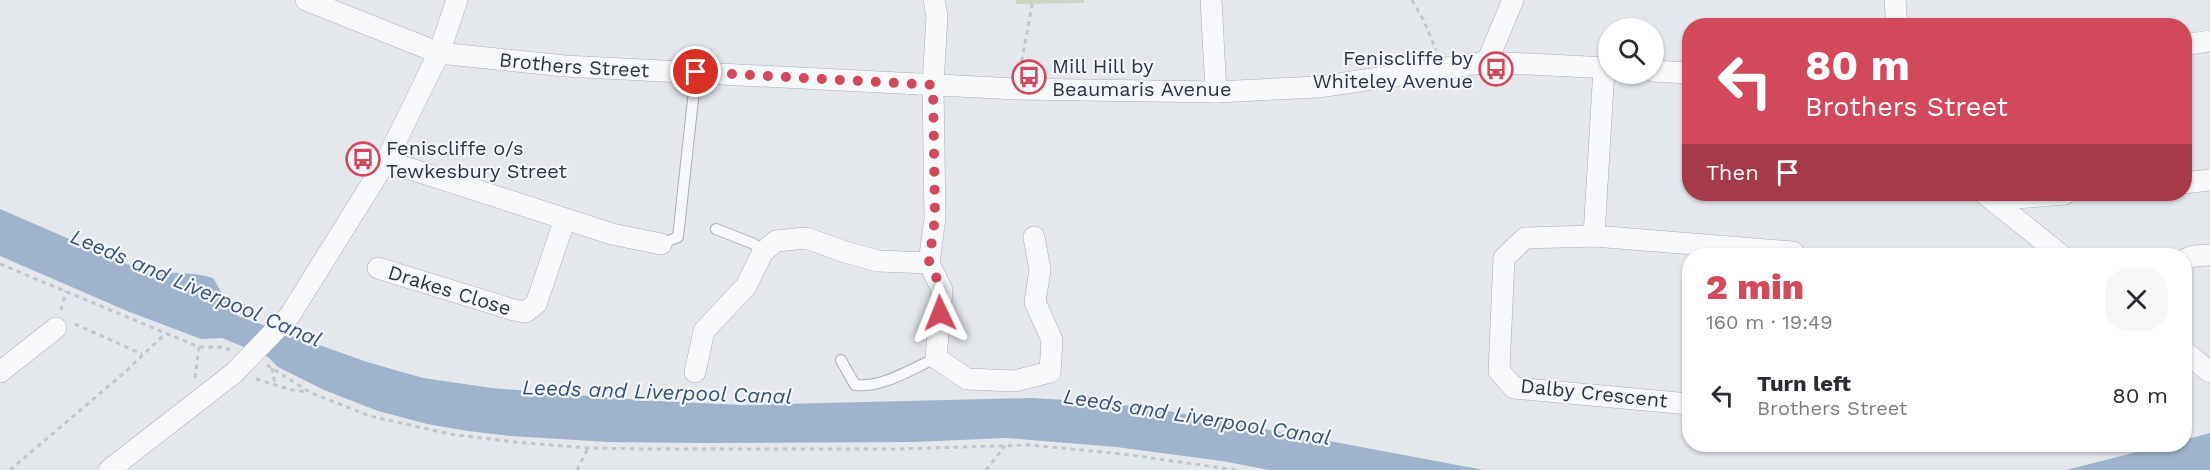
<!DOCTYPE html>
<html lang="en">
<head>
<meta charset="utf-8">
<style>
	body { margin:0; font-family:"Work Sans",sans-serif; background:#f7f7f7; color:#2b2b33; height:100vh; display:flex; flex-direction:column; font-size:22px; white-space:nowrap }
	* { box-sizing:border-box; margin:0 }
	p { font-size:20px; color:#7c7c81 }
	.icon { flex:none; width:33px; height:33px; fill:none; stroke:currentColor; stroke-width:2; stroke-linecap:round; stroke-linejoin:round }
	.map { position:relative; flex:1; overflow:hidden }
	.details { position:absolute; left:1682px; top:248px; width:510px; height:204px; display:flex; flex-direction:column; background:#fff; border-radius:24px; box-shadow:0 2px 4px #0004 }
	.details>* { flex:none }
	.top-card { position:absolute; left:1682px; top:18px; width:510px; height:183px; border-radius:24px; box-shadow:0 2px 4px #0004; background:#d1495b; color:#fff; overflow:hidden }
	.buttons { position:absolute; left:1598px; top:18px; display:grid; gap:12px }
	.buttons a { display:grid; place-items:center; width:66px; height:66px; border-radius:50%; background:#fff; box-shadow:0 2px 4px #0004; font-size:30px }
	.pin { position:absolute; display:grid; place-items:center; width:51px; height:51px; color:#fff; margin:-26px; border:3px solid #fff; border-radius:50%; box-shadow:0 2px 6px #0007 }
	.me { position:absolute; width:66px; margin:-33px; rotate:358deg; stroke-linejoin:round; filter:drop-shadow(0 0 4px #0008) }
	.turn { display:flex; align-items:center; gap:21px; height:126px; padding:0 24px; font-size:27px }
	.turn .icon { width:78px; height:78px; stroke-width:2.5 }
	.turn b { display:block; font-size:42px; line-height:51px }
	.then { display:flex; align-items:center; height:57px; padding:0 24px; background:#0003; gap:12px; font-size:22px }
	.round { display:grid; place-items:center; flex:none; width:63px; height:63px; border-radius:24px; background:#f7f7f7 }
	.summary { display:flex; align-items:center; justify-content:space-between; height:102px; padding:0 24px }
	h1 { font-size:36px; font-weight:800; line-height:45px; color:#d1495b }
	ul { padding:0; list-style:none }
	li { display:flex; align-items:center; gap:18px; height:90px; padding:0 24px }
	li div { flex:1 }
	li b { display:block; font-size:22px }
	li em { font-style:normal }
	.map>svg:first-child { display:block }
	.green { fill:#c9d6c5 }
	.water { fill:#9fb4cc }
	.lines { fill:none; stroke-linecap:round; stroke-linejoin:round }
	.lane-casing { stroke:#a9aeb7; stroke-width:12 }
	.street-casing { stroke:#a9aeb7; stroke-width:22 }
	.path { stroke:#c2c5cb; stroke-width:3; stroke-dasharray:4.5 4.5; stroke-linecap:butt }
	.lane { stroke:#f7f8fa; stroke-width:10 }
	.street { stroke:#f7f8fa; stroke-width:21 }
	.street-bridge-casing { stroke:#a9aeb7; stroke-width:22; stroke-linecap:butt }
	.street-bridge { stroke:#f7f8fa; stroke-width:21 }
	.route { stroke:#d1495b; stroke-width:10; stroke-dasharray:0 18 }
	.labels { text-anchor:middle; stroke-width:4.5; stroke-linejoin:round; paint-order:stroke }
	.poi-label { font-size:20px; fill:#2b3445; stroke:#f4f6f9; text-anchor:start }
	.street-label { font-size:20px; fill:#2b3445; stroke:#f4f6f9 }
	.water-label { font-size:21px; font-style:italic; fill:#34527a; stroke:#f4f6f9 }
</style>
</head>
<body>
<div class="map">
<svg width="2210" height="470" viewBox="0 0 2210 470">
	<rect width="100%" height="100%" fill="#e4e7ec"/>
	<path class="green" d="M1016 0H1084V3L1016 4Z"/>
	<path class="water" d="M0 209 150 274C172 272 192 272 213 278L230 307 238 316 367 362 423 378 492 388 639 400 742 405 1032 398 1084 401 1152 408 1484 470H1269L1222 461 1116 447 1006 438 914 442 702 443 608 442 511 436 468 431 427 424 378 411 324 390 278 367 268 357 222 338 201 339 127 311 0 256Z
		M2210 433V470H2066L2168 444H2184V440Z"/>
	<g class="lines">
		<defs>
			<path id="lane" d="M716 229 754 244 763 252
				M661 244 678 237 696 72
				M841 360 855 385C883 388 911 369 936 358"/>
			<g id="street">
				<path id="s1" d="M306 0 439 53 565 66 1016 89 1216 92 1318 87 1487 62 1608 68"/>
				<path d="M934 0 937 16 933 85 935 218 929 263 942 290 936 358 967 379 1014 381 1050 372 1052 340 1035 302 1040 270 1034 237"/>
				<path d="M1211 0 1216 92"/>
				<path d="M1895 0 1897 26"/>
				<path d="M2184 45 2210 41"/>
				<path d="M1487 62 1513 0"/>
				<path d="M1653 71 1689 73"/>
				<path d="M386 161 612 234 661 244"/>
				<path d="M2184 183 2210 180"/>
				<path d="M1985 194 2061 255"/>
				<path d="M1992 200 2065 194"/>
				<path d="M1594 236 1604 68"/>
				<path d="M2184 260 2193 256 2210 255"/>
				<path id="s2" d="M378 268 514 310 525 312 536 304 565 219"/>
				<path d="M290 315 386 161 439 53 457 0"/>
				<path d="M2184 351 2210 372"/>
				<path d="M0 372 56 328"/>
				<path d="M695 372 704 331 746 286 763 252 776 241 806 238 845 252 878 261 929 263"/>
				<path d="M1689 404 1514 388 1499 371 1504 258 1525 238 1594 236 1793 252 1795 255"/>
				<path d="M109 470 234 373"/>
			</g>
		</defs>
		<use href="#lane" class="lane-casing"/>
		<use href="#street" class="street-casing"/>
		<path class="path" d="M1412 0 1424 21 1436 50
			M1020 70 1033 0
			M0 264 199 347H223L230 350
			M61 310 66 291
			M75 324 142 354
			M267 365 311 393 370 416 449 434 515 442 588 448 645 449H898L1029 445 1123 454 1237 470
			M272 368 275 384
			M195 378 199 347
			M256 379 292 390 308 392
			M10 470 124 373 166 333
			M577 470 588 448
			M986 470 1005 446"/>
		<use href="#lane" class="lane"/>
		<use href="#street" class="street"/>
		<defs>
			<path id="street-bridge" d="M234 373 290 315"/>
		</defs>
		<use href="#street-bridge" class="street-bridge-casing"/>
		<use href="#street-bridge" class="street-bridge"/>
	</g>
	<g class="lines">
		<path class="route" d="M696 72 933 85 935 218 929 262 942 290 940 313"/>
	</g>
	<defs>
		<symbol id="bus-ring" viewBox="-11 -11 22 22"><circle r="9.5" fill="#f4f6f9" stroke="#d1495b" stroke-width="1.5"/><path d="M-5-6H5V4H4V6H2V4H-2V6H-4V4H-5ZM-3.5-4V0h7V-4ZM-3.5 1.2v1.5H-2V1.2ZM2 1.2v1.5H3.5V1.2Z" fill="#d1495b"/></symbol>
	</defs>
	<g fill-rule="evenodd">
		<use href="#bus-ring" x="1477" y="50" width="38" height="38"/>
		<use href="#bus-ring" x="1010" y="58" width="38" height="38"/>
		<use href="#bus-ring" x="344" y="140" width="38" height="38"/>
	</g>
	<g class="labels">
		<g class="poi-label">
			<text x="1473" y="65" text-anchor="end">Feniscliffe by<tspan x="1473" dy="23">Whiteley Avenue</tspan></text>
			<text x="1052" y="73">Mill Hill by<tspan x="1052" dy="23">Beaumaris Avenue</tspan></text>
			<text x="386" y="155">Feniscliffe o/s<tspan x="386" dy="23">Tewkesbury Street</tspan></text>
		</g>
		<g class="street-label">
			<text dy="7" stroke="none"><textPath href="#s1" startOffset="279">Brothers Street</textPath></text>
			<text dy="7" stroke="none"><textPath href="#s2" startOffset="75">Drakes Close</textPath></text>
			<text transform="translate(1594 393) rotate(6)" y="7">Dalby Crescent</text>
		</g>
		<g class="water-label">
			<text transform="translate(196 288) rotate(23)" y="7">Leeds and Liverpool Canal</text>
			<text transform="translate(657 392) rotate(2)" y="7">Leeds and Liverpool Canal</text>
			<text transform="translate(1197 417) rotate(9)" y="7">Leeds and Liverpool Canal</text>
		</g>
	</g>
</svg>
<div class="buttons">
<a><svg class="icon" aria-label="search" viewBox="0 0 24 24"><circle cx="10" cy="10" r="6"/><path d="M15 15l6 6"/></svg></a>
</div>
<div class="pin" style="left:696px;top:72px;background:#d93025"><svg class="icon" aria-label="arrive" viewBox="0 0 24 24"><path d="M6 21V4h12l-3 4 3 4H6"/></svg></div>
<svg class="me" style="left:940px;top:313px" viewBox="-20 -20 40 40"><path d="M0-17L14 15 0 8-14 15z" fill="#d1495b" stroke="#fff" stroke-width="4"/></svg>
<div class="top-card">
<div class="turn"><svg class="icon" aria-label="left" viewBox="0 0 24 24"><path d="M17 20v-9H6M10 6l-5 5 5 5"/></svg><div><b>80 m</b>Brothers Street</div></div>
<div class="then">Then<svg class="icon" aria-label="arrive" viewBox="0 0 24 24"><path d="M6 21V4h12l-3 4 3 4H6"/></svg></div>
</div>
<section class="details">
<div class="summary"><div><h1>2 min</h1><p>160 m · 19:49</p></div><a class="round"><svg class="icon" aria-label="close" viewBox="0 0 24 24"><path d="M6 6l12 12M18 6L6 18"/></svg></a></div>
<ul>
<li><svg class="icon" aria-label="left" viewBox="0 0 24 24"><path d="M17 20v-9H6M10 6l-5 5 5 5"/></svg><div><b>Turn left</b><p>Brothers Street</p></div><em>80 m</em></li>
</ul>
</section>
</div>
</body>
</html>
